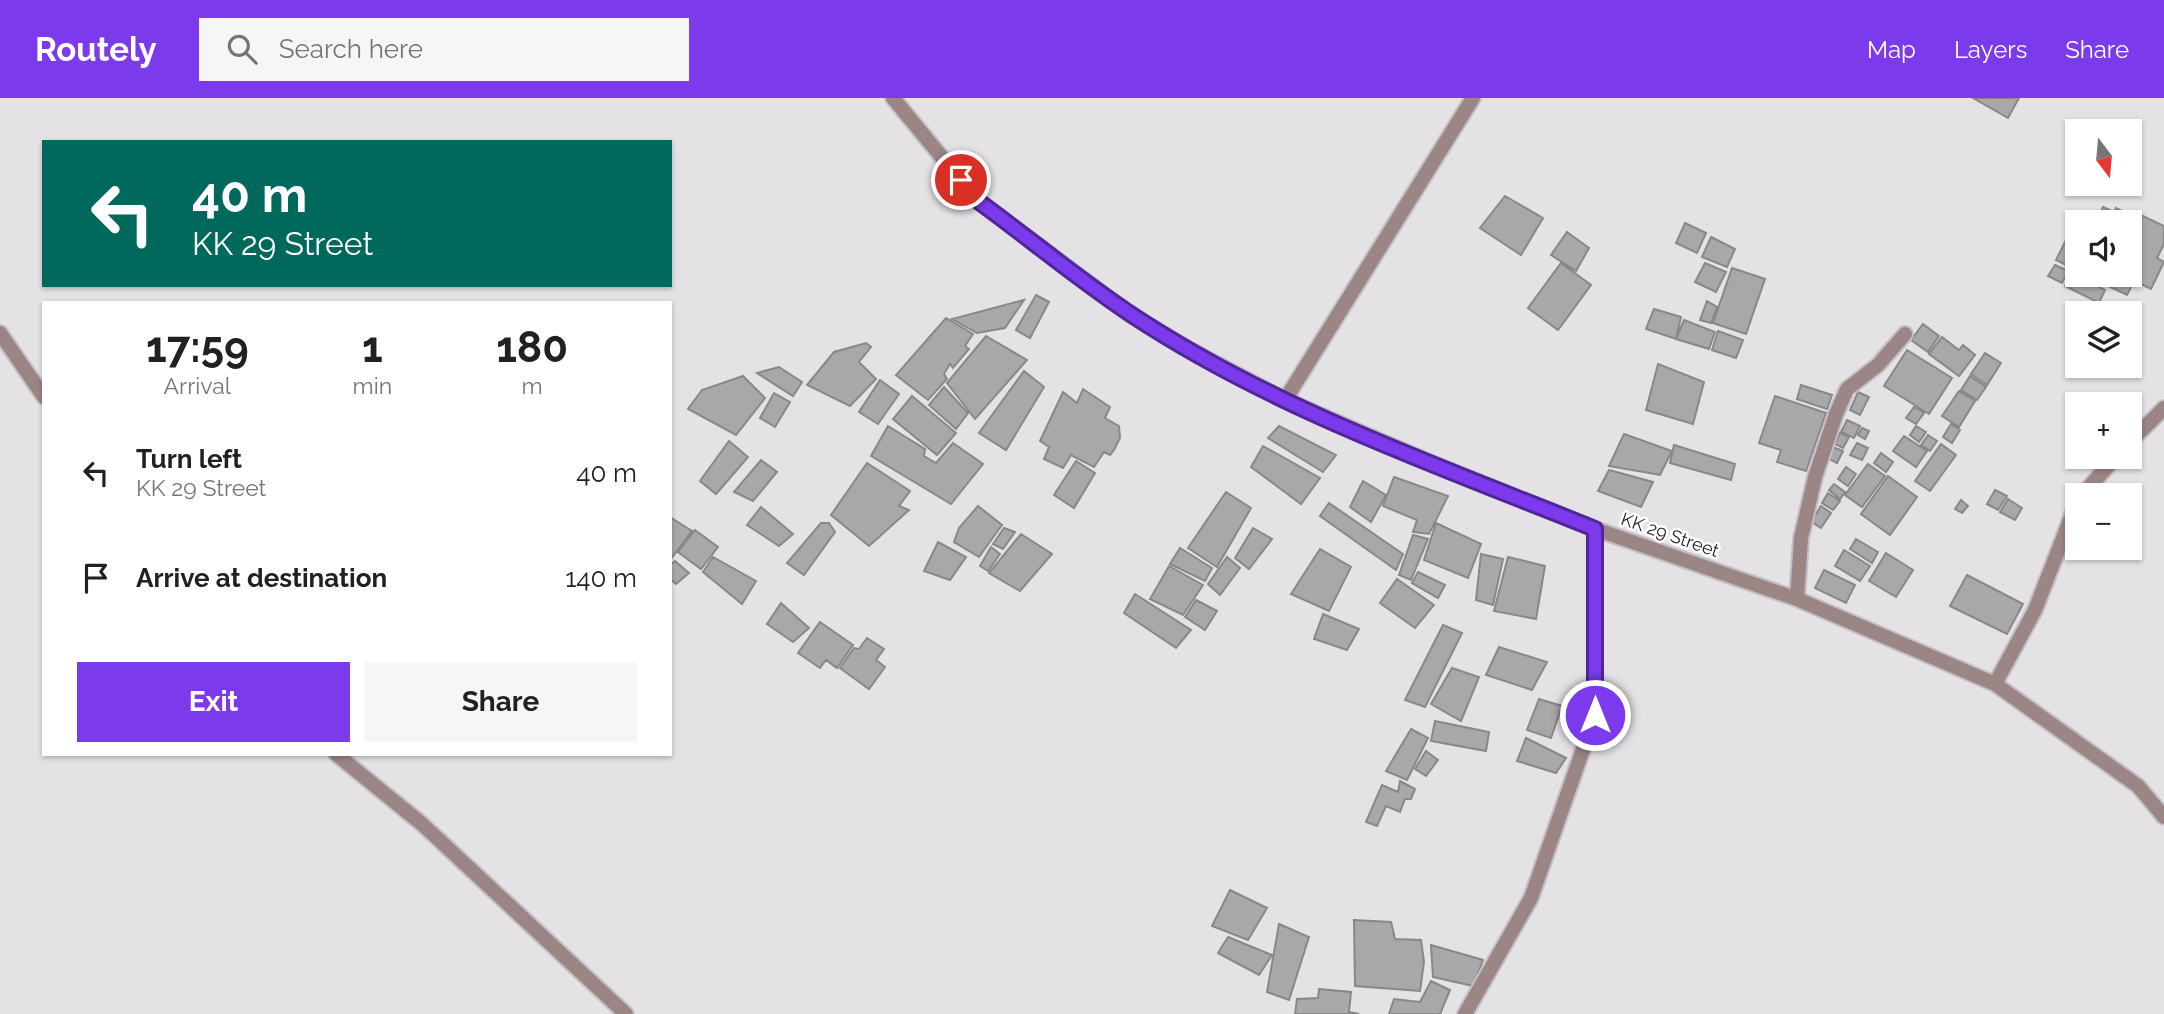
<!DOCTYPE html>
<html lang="en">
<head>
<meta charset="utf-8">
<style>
	body { margin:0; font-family:Raleway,sans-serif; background:#f6f6f6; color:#202124; height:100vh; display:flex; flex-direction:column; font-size:26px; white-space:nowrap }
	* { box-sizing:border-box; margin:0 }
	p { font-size:23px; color:#757577 }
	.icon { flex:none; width:38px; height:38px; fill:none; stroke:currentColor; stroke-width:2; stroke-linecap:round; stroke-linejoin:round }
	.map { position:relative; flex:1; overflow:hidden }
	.sheet { position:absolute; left:42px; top:203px; width:630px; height:455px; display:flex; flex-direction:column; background:#fff; border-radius:0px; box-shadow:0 2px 5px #0004 }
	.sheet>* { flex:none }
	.guide { position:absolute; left:42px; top:42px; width:630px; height:147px; border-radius:0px; box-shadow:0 2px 5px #0004; background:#00695c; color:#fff; overflow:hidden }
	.needle { width:46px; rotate:164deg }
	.controls { position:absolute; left:2065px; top:21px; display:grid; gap:14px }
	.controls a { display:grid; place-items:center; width:77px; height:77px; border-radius:0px; background:#fff; box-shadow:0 2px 5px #0004; font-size:35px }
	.pin { position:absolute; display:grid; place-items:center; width:60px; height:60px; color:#fff; margin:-30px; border:4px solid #fff; border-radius:50%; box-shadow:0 2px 7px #0007 }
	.me { position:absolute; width:77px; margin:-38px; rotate:0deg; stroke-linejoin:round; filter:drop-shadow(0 0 5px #0008) }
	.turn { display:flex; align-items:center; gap:24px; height:147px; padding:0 35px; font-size:32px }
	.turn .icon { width:91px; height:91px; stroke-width:2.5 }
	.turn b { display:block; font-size:49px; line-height:60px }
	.eta { display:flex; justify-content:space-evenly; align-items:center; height:119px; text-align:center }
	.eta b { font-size:42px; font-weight:700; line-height:49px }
	.button { display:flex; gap:14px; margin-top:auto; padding:14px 35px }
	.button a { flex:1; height:80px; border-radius:0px; background:#7c3aed; color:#fff; font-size:28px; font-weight:700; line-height:80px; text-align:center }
	.button a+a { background:#f6f6f6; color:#202124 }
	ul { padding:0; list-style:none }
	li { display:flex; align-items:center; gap:21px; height:105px; padding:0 35px }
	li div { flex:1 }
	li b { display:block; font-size:26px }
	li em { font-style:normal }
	header { display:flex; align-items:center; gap:42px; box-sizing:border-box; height:98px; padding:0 35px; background:#7c3aed; color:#fff }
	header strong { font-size:33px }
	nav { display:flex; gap:38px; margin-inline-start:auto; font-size:24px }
	.search { width:490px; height:63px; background:#f6f6f6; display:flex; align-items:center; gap:18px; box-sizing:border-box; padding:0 24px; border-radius:0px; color:#757577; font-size:26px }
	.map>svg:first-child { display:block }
	.building { fill:#a9a7aa; stroke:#89878a; stroke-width:2 }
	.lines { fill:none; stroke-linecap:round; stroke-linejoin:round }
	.minor-casing { stroke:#c2c0c2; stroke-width:18 }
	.minor { stroke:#9b8585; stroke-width:14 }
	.route-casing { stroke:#51269a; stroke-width:18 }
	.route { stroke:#7c3aed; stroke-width:12 }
	.labels { text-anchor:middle; stroke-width:5; stroke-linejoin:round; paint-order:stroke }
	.street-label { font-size:18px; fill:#252425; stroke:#fff }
</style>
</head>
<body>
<header>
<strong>Routely</strong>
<div class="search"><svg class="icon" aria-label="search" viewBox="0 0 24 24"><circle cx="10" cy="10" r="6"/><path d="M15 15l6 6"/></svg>Search here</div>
<nav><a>Map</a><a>Layers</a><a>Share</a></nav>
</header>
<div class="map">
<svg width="2164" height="916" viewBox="0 0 2164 916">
	<rect width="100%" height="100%" fill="#e4e2e5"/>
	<path class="building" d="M1973 0H2019L2008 20Z
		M1505 98 1543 120 1521 157 1480 130Z
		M2103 109 2114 114 2116 110 2137 120 2139 116 2164 128V146L2157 160 2164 164 2151 191 2134 183 2127 197 2085 177H2130V124H2096Z
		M1685 125 1706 135 1697 155 1676 145Z
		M2071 132 2077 135V149L2068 168 2056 162Z
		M1567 134 1589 150 1576 173 1551 157Z
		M1711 139 1735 151 1727 169 1702 159Z
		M1561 165 1591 187 1558 232 1528 210Z
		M1705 165 1726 174 1716 194 1695 184Z
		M2055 167 2068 173 2062 185 2048 178Z
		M1732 170 1765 181 1746 236 1713 225Z
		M2071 175 2105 192 2099 205 2065 188Z
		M1036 197 1049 204 1030 240 1016 232Z
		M1024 202 1005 230 977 235 952 221Z
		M1707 203 1717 209 1711 225 1700 222Z
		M1654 211 1681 219 1676 241 1646 231Z
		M946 220 973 236 965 248 969 251 953 270 950 266 944 276 947 281 928 302 896 277Z
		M1684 222 1715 234 1709 251 1676 241Z
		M1923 226 1939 238 1928 254 1911 242Z
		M1718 233 1743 242 1736 260 1712 252Z
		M986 238 1027 262 975 321 947 285Z
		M1942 239 1959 252 1963 247 1975 257 1959 278 1929 256Z
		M866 245 871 249 859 264 876 281 850 308 807 287 834 254Z
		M1907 252 1952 280 1929 316 1884 288Z
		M1985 255 2001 265 1987 287 1971 276Z
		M1658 266 1704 284 1693 326 1646 312Z
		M779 269 802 284 793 298 757 275Z
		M1024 273 1044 289 1006 352 979 335Z
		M743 278 765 300 736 337 688 311 702 292Z
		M1970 278 1986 289 1977 302 1961 292Z
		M880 282 899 296 878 326 859 314Z
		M1801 287 1832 297 1827 311 1797 301Z
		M944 289 968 315 956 331 929 307Z
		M1083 291 1110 309 1105 320 1119 328 1120 340 1114 352 1110 357 1104 354 1094 369 1071 357 1063 370 1044 361 1049 349 1040 343 1063 294 1077 305Z
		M1959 293 1975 303 1959 329 1942 318Z
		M1858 294 1869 299 1860 317 1850 312Z
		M774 295 790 304 775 329 760 320Z
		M912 298 956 335 937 357 893 321Z
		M1775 298 1826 315 1806 373 1777 364 1781 352 1759 345Z
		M1914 309 1924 315 1916 326 1906 320Z
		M1847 322 1860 328 1854 340 1841 334Z
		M1951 326 1960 332 1952 345 1943 339Z
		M888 328 925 351 924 358 936 365 953 345 983 366 951 406 871 358Z
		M1279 328 1336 357 1323 374 1268 340Z
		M1916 328 1926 334 1919 344 1910 337Z
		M1862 330 1869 333 1865 341 1858 337Z
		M1840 335 1849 339 1843 350 1835 346Z
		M1624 336 1672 353 1660 377 1609 368Z
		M1928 337 1937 343 1930 353 1921 347Z
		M1904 338 1927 353 1916 369 1893 353Z
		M729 343 748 359 716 396 700 383Z
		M1857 345 1868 350 1862 362 1850 357Z
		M1941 346 1956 357 1930 393 1915 383Z
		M1674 347 1735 366 1731 382 1670 365Z
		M1263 348 1320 380 1301 406 1251 369Z
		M1833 349 1843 353 1837 365 1828 360Z
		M1881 355 1893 364 1886 374 1874 365Z
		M761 362 777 374 753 403 734 394Z
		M1076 363 1095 375 1074 410 1054 397Z
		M867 365 910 393 899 408 909 412 869 448 831 417Z
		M1868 366 1885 378 1862 409 1845 397Z
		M1846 369 1856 376 1848 388 1838 381Z
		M1609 372 1653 384 1641 409 1598 393Z
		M1888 378 1917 399 1890 437 1861 416Z
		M1394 379 1448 398 1429 436 1413 434 1417 422 1383 408Z
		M1363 383 1386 397 1371 424 1350 409Z
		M1834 386 1845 394 1840 401 1829 392Z
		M1995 392 2007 398 1998 412 1987 406Z
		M1226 394 1251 410 1217 469 1188 450Z
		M1828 395 1840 403 1833 412 1822 405Z
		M2008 401 2022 410 2015 422 2000 414Z
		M1961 402 1968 408 1962 415 1955 411Z
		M1329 405 1403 456 1396 472 1320 418Z
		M978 408 1002 427 979 459 954 444 959 430Z
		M1821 408 1831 415 1821 430 1811 424Z
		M761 409 793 436 779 448 747 427Z
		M670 419 692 433 670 462Z
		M821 425H829L835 434 804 477 787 465Z
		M1436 425 1481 446 1468 480 1424 462Z
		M1004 430 1015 434 1003 451 993 446Z
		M1253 430 1272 441 1249 471 1235 460Z
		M695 432 718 449 701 471 678 454Z
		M1021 436 1052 456 1020 493 989 475Z
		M1413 437 1428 441 1411 482 1399 477Z
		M1856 441 1878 454 1872 465 1850 451Z
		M938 444 966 459 950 482 924 473Z
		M991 449 1000 456 988 473 980 468Z
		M1180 450 1212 470 1205 483 1170 466Z
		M1320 451 1351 469 1329 513 1291 496Z
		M1844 452 1870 468 1860 483 1835 468Z
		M1886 455 1913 472 1896 499 1869 483Z
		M1481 456 1503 461 1493 507 1476 502Z
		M713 459 756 483 742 506 703 474Z
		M1227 459 1240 470 1220 497 1208 486Z
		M1508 459 1545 468 1536 521 1494 513Z
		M675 463 689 475 676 486 670 481V467Z
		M1169 468 1203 487 1183 517 1150 501Z
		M1824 472 1855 487 1846 505 1815 490Z
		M1418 474 1445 487 1438 500 1412 485Z
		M1967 477 2023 506 2007 536 1950 508Z
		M1397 481 1434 507 1415 530 1380 505Z
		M1135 496 1191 532 1176 550 1124 515Z
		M1196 502 1217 513 1205 532 1185 519Z
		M781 505 809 530 793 544 767 526Z
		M1323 516 1359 531 1347 552 1314 541Z
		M820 524 853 547 837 570 826 562 820 570 798 555Z
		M1443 527 1462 535 1425 609 1405 602Z
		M867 540 884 551 876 562 885 569 869 591 840 570 854 550 859 551Z
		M1499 549 1547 564 1532 592 1486 577Z
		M1452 570 1479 579 1461 623 1431 606Z
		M1539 601 1562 608 1551 640 1527 632Z
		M1435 623 1489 634 1486 653 1431 643Z
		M1411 631 1428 640 1407 682 1386 673Z
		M1526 640 1566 660 1556 675 1517 663Z
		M1426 653 1438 662 1426 678 1415 671Z
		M1400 683 1415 691 1411 701H1405L1400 714 1386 708 1377 728 1366 724 1382 687 1398 694Z
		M1230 792 1267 810 1248 842 1212 828Z
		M1354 822 1391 824 1395 841 1421 842 1424 864 1420 893 1355 888Z
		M1279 826 1309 839 1289 902 1267 894Z
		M1228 839 1272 857 1259 877 1218 855Z
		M1431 847 1483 862 1473 888 1433 879Z
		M1431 883 1450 892 1440 916H1389L1394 901 1420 904Z
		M1319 891 1351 894 1349 914 1359 916H1295L1297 901 1318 900Z"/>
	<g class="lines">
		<defs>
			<path id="minor" d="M893 0 978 103 1131 217 1190 252 1285 302 1429 364 1595 431 1797 501 1995 586 2138 688 2164 719
				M0 235 44 299
				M1285 302 1473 0
				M2130 344 2164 310
				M2082 397 2116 359
				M1797 501 1801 440 1815 379 1836 316 1847 291 1878 267 1905 236
				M1995 586 2035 512 2077 404
				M336 656 422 726 626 916
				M1465 916 1531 800 1595 617V431"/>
		</defs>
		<use href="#minor" class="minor-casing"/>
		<use href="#minor" class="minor"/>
	</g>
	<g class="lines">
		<defs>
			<path id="route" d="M961 82 978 103C1029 140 1079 182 1132 217 1274 311 1439 368 1595 431V617"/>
		</defs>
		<use href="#route" class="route-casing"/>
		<use href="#route" class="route"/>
	</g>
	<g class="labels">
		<g class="street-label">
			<text transform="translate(1670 437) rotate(19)" y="6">KK 29 Street</text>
		</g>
	</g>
</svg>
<div class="controls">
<a><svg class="needle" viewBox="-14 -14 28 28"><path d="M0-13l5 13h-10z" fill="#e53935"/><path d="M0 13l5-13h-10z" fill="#757577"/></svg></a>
<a><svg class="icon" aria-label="sound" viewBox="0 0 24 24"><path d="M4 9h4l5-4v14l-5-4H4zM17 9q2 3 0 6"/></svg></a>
<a><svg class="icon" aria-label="layers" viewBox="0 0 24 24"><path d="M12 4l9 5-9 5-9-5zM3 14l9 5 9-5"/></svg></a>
<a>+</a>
<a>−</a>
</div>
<div class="pin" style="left:961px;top:82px;background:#d93025"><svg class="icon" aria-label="arrive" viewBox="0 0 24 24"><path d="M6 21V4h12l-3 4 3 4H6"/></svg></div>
<svg class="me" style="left:1595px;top:617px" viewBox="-20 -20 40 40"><circle r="17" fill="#7c3aed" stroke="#fff" stroke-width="3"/><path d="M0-11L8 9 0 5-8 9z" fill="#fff"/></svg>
<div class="guide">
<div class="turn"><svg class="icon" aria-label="left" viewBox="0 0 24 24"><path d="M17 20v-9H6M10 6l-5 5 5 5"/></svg><div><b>40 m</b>KK 29 Street</div></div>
</div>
<section class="sheet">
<div class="eta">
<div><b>17:59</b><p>Arrival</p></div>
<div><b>1</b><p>min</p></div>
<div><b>180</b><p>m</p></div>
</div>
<ul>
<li><svg class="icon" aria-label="left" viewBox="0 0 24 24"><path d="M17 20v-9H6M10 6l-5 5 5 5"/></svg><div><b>Turn left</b><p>KK 29 Street</p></div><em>40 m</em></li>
<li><svg class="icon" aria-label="arrive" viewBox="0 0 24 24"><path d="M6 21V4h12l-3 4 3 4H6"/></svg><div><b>Arrive at destination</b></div><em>140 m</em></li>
</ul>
<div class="button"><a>Exit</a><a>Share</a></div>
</section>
</div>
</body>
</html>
